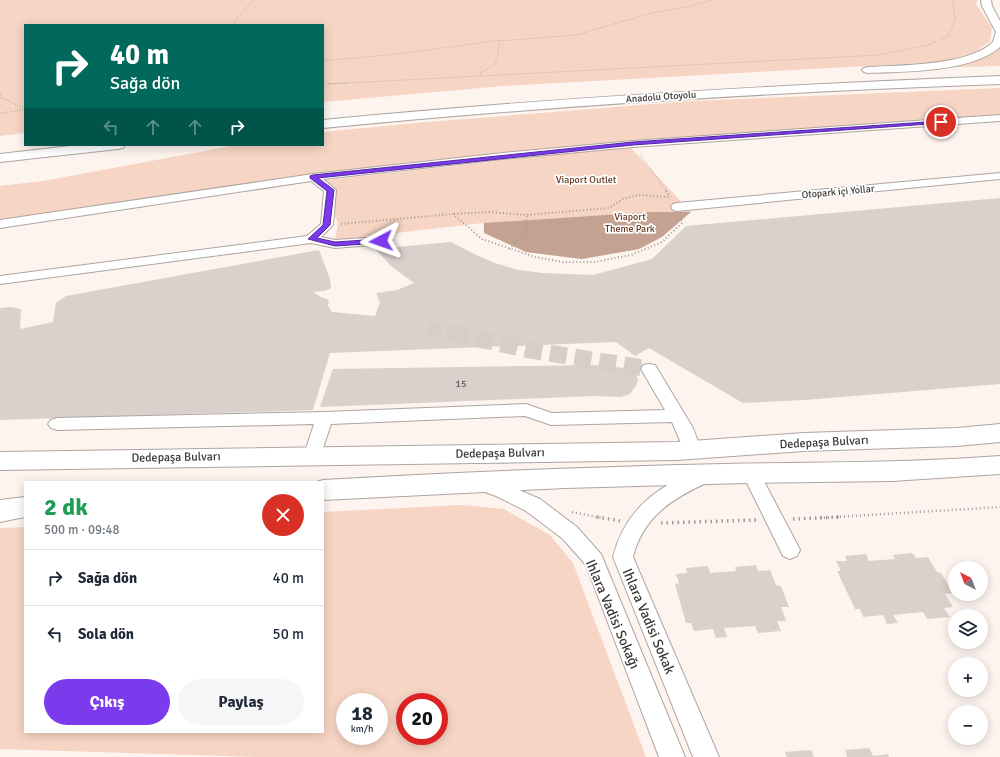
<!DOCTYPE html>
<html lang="tr">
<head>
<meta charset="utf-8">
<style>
	body { margin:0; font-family:Signika,sans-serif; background:#f6f6f7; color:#1f2937; height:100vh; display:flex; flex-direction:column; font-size:15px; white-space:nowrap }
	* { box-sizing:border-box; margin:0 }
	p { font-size:13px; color:#747a83 }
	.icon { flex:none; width:22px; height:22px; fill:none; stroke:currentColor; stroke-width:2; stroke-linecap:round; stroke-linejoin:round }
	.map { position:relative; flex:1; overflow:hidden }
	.sheet { position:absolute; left:24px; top:481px; width:300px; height:252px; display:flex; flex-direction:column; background:#fff; border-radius:0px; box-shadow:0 2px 10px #0003 }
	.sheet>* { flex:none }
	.hud { position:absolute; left:24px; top:24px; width:300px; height:122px; border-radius:0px; box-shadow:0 2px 10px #0003; background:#00695c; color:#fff; overflow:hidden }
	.needle { width:26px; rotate:318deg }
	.fabs { position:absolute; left:948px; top:561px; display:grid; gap:8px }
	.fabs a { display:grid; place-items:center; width:40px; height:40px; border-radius:50%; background:#fff; box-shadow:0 2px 10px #0003; font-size:20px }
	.speed { position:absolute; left:336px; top:693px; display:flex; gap:8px; font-size:20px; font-weight:700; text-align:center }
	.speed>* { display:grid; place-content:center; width:52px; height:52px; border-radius:50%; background:#fff; box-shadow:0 2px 10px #0003; line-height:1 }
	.speed small { font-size:10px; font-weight:400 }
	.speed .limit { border:6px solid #d22; background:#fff; color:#111 }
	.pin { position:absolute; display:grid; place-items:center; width:34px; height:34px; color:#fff; margin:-17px; border:2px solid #fff; border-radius:50%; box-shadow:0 1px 4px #0007 }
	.me { position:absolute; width:44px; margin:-22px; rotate:266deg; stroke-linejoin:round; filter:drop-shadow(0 0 3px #0008) }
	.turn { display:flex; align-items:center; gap:14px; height:84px; padding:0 20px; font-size:18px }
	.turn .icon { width:52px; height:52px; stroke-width:2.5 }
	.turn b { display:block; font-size:28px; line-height:34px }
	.lanes { display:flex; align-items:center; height:38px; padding:0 20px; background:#0003; justify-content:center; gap:20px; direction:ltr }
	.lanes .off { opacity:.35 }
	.round { display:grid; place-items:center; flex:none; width:42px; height:42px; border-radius:21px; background:#f6f6f7 }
	.summary { display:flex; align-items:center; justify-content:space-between; height:68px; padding:0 20px }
	h1 { font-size:24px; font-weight:700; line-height:30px; color:#1e9e55 }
	.action { display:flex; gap:8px; margin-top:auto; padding:8px 20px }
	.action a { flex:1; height:46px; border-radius:24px; background:#7c3aed; color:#fff; font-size:16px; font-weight:700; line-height:46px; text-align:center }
	.action a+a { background:#f6f6f7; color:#1f2937 }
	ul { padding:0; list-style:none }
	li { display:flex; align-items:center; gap:12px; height:56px; padding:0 20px; border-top:1px solid #e0e1e3 }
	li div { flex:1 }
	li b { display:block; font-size:15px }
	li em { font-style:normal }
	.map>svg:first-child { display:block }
	.green { fill:#f7d5c5; fill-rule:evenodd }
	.water { fill:#c3a292 }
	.building { fill:#dad0cc }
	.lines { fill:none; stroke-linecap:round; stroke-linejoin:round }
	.minor-tunnel-far1 { stroke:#d7ceca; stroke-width:13; stroke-dasharray:13 6; stroke-linecap:butt }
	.minor-tunnel { stroke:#d7ceca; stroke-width:17; stroke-dasharray:17 8; stroke-linecap:butt }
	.minor-casing { stroke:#aea5a1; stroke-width:2 }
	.major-casing { stroke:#aea5a1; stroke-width:2 }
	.highway-casing { stroke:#aea5a1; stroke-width:2 }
	.path-far4 { stroke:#9f9894; stroke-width:1; stroke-dasharray:0.5 1.5; stroke-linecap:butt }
	.path-far3 { stroke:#9f9894; stroke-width:1.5; stroke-dasharray:0.5 2; stroke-linecap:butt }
	.path-far2 { stroke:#9f9894; stroke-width:2; stroke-dasharray:1 2.5; stroke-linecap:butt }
	.path-far1 { stroke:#9f9894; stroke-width:2.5; stroke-dasharray:1 3; stroke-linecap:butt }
	.path { stroke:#9f9894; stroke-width:3.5; stroke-dasharray:1.5 4; stroke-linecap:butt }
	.minor { fill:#fff; fill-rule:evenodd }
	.major { fill:#fff; fill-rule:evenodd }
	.highway { fill:#fff; fill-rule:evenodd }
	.route { fill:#7c3aed; stroke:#51269a }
	.labels { text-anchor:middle; stroke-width:3.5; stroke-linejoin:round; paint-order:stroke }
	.far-street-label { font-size:10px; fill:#3a3634; stroke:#fff }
	.far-park-label { font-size:10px; fill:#683a22; stroke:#fff }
	.number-label { font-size:10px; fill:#625c5a }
	.street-label { font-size:12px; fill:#3a3634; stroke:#fff }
	.near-street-label { font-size:14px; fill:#3a3634; stroke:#fff }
</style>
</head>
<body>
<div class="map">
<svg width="1000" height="757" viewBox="0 0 1000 757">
	<rect width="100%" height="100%" fill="#fef4ef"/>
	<path class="green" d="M0 0H977L976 4 992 28 990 41 975 52 941 62 503 86 323 102V25H25V133L0 136Z
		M1000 47V66L927 68C951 63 980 63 1000 47Z
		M1000 88V116L629 141 402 163 0 221V186L43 181 237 145H323V132L415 123 691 101Z
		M629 146 691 212 639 249 582 259 526 252 484 233 483 223 335 240 338 223 319 181Z
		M462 505 504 509 550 535 573 563 646 757H255L0 749V528L25 527V732H323V512ZM345 702H379V736H345ZM405 702H439V736H405Z"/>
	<path class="water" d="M651 212H691L662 237 639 249 582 259 526 252 484 233V223Z"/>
	<path class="building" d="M1000 198V384L805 400 743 403 649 348 635 356 616 342 330 353 313 410 0 420V308L11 307 21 309 20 329 53 322 56 303 66 296 319 250 330 279 331 288 325 291 313 292 321 297 329 300 328 306 332 312 375 316 380 302 376 293 397 290 414 283 391 266 375 249 451 242 474 254 495 263 518 270 543 273 593 275 652 259 686 226Z
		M592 365 626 368 636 375 638 380 637 384 630 394 621 397 594 396 320 407 333 369Z
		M912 553 916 558 928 557 937 572 941 573 953 593 945 594 953 607 944 608 950 617 927 619 923 612 893 615 898 623 887 624 883 615 863 617 860 609H855L837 571H841L836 561H847L845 556 866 554 869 561 895 559 893 555Z
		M756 565 758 571 770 570 776 585 781 586 789 607H781L786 621H777L781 631 758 633 755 626 724 628 727 637 716 638 713 629 694 631 691 623H686L675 584 679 583 676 574 687 573 686 568 708 566 710 573 736 571 735 567Z
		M869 748 873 756 888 754 889 757H847L845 750Z
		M811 750 814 757H787L785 752Z"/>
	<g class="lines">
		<path class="minor-tunnel-far1" d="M428 327 457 334"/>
		<path class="minor-tunnel" d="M452 333 530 350 649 369"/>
		<defs>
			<path id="minor" d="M1000 115V121L633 147 503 159 323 179 336 190 333 225 321 237 335 240 381 237 385 238 387 241 385 244 335 248 311 243 0 284V276L307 236 321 224 324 191 311 181 0 228V220L313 174 503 153 633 141Z
				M1000 173V179L677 211 673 210 671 207 673 204 677 203Z
				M649 364 655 365 693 428 701 450 698 455 692 457 686 455 672 422 551 425 525 416 331 424 319 460 313 462 307 460 304 455 314 424 57 430 51 428 48 424 51 420 57 418 324 412 526 404 552 413 665 410 641 369 643 365Z
				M751 466 757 468 797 544 800 550 797 556 790 559 783 556 742 473 745 468Z
				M704 469 711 471 713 476 711 481C674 497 643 516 633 557L719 757H693L613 557C625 509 659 484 704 469Z
				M483 477 510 486 540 499 577 527 601 554 685 757H659L586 565 563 539 526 511 496 496 476 489 474 484 476 479Z"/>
			<path id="major" d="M1000 424V442L957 446 804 451 677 460 0 470V452L677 442 804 433 957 428Z
				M1000 456V474L892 481 747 483 565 488 323 500V482H317L323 480C457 472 591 467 724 464 816 462 908 463 1000 456Z
				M25 497V517L0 522V500Z"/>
			<path id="highway" d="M981 0H991L992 6 1000 21V47C973 72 903 72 868 73L864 72 862 70 864 68 868 67C901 65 968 66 993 42L996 32 982 6Z
				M1000 76V84C774 92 548 106 323 128V120C548 98 774 85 1000 76Z
				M79 145H125L123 148 118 149 0 162V154Z"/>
		</defs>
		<use href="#minor" class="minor-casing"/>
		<use href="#major" class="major-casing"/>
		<use href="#highway" class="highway-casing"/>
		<path class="path-far4" d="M234 25 235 20 254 0
			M323 61 397 54 501 40
			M480 75 481 72C499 66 497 59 500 41L576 35 652 13 691 6 712 0
			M328 84 880 55 928 45 948 36 955 19 953 0"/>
		<path class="path-far3" d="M323 84 347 83
			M0 93 2 98 25 109
			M0 113 25 110
			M640 154 667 192"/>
		<path class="path-far2" d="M666 191 670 197
			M454 214 489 212 527 215 609 208 623 199 638 195 670 197
			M341 224 453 214 482 239 535 257 563 262H595L631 255 662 242 682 223 681 219
			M509 249 525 233 527 215"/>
		<path class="path-far1" d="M572 512 602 518
			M820 518 1000 507"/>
		<path class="path" d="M597 517 620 521
			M793 519 840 517
			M661 523 756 520"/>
		<use href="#minor" class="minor"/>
		<use href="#major" class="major"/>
		<use href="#highway" class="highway"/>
	</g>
	<path class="route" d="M941 121H943V123L633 145 318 178 334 190 330 225 317 238 335 242 381 239 385 241 381 243 335 246 308 239 323 225 327 191 310 178V176L313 175 633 142Z"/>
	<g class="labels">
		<g class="far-street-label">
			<text transform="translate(661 96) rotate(-4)" y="4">Anadolu Otoyolu</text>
			<text transform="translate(838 191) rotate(-5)" y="4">Otopark içi Yollar</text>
		</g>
		<g class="far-park-label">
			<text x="586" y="183">Viaport Outlet</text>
			<text x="630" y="220">Viaport<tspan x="630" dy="12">Theme Park</tspan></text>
		</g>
		<g class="number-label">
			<text x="461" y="387">15</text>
		</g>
		<g class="street-label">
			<text transform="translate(824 442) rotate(-3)" y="4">Dedepaşa Bulvarı</text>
			<text transform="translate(500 453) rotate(-1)" y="4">Dedepaşa Bulvarı</text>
			<text transform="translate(176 457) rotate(-1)" y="4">Dedepaşa Bulvarı</text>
		</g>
		<g class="near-street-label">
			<text transform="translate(613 614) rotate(67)" y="5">Ihlara Vadisi Sokağı</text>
			<text transform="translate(649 621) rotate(67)" y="5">Ihlara Vadisi Sokak</text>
		</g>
	</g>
</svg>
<div class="fabs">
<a><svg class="needle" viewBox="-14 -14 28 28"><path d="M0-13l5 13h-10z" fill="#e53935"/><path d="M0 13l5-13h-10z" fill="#747a83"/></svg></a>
<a><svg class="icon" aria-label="layers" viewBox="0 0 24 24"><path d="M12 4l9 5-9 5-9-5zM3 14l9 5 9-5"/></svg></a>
<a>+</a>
<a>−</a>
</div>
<div class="speed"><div>18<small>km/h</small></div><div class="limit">20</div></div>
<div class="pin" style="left:941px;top:122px;background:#d93025"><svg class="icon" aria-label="arrive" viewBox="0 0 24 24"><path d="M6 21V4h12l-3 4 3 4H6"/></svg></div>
<svg class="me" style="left:381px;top:241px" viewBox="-20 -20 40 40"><path d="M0-17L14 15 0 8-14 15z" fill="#7c3aed" stroke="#fff" stroke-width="4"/></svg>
<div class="hud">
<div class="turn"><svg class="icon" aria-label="right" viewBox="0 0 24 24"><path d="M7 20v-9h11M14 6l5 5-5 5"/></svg><div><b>40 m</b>Sağa dön</div></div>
<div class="lanes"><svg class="icon off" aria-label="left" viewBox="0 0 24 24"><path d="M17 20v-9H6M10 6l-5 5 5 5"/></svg><svg class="icon off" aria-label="ahead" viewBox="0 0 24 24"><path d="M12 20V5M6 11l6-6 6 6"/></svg><svg class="icon off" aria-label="ahead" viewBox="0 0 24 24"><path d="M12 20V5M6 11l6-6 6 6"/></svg><svg class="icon" aria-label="right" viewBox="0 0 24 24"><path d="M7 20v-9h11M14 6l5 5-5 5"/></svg></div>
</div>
<section class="sheet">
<div class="summary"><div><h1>2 dk</h1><p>500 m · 09:48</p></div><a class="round" style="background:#d93025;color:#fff"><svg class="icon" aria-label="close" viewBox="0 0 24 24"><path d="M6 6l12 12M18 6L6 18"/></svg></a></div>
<ul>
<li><svg class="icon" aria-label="right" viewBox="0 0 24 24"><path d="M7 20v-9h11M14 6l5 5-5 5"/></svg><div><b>Sağa dön</b></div><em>40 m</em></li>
<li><svg class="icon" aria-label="left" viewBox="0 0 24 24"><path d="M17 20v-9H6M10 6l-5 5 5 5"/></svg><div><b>Sola dön</b></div><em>50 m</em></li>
</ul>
<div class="action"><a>Çıkış</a><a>Paylaş</a></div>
</section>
</div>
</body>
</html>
